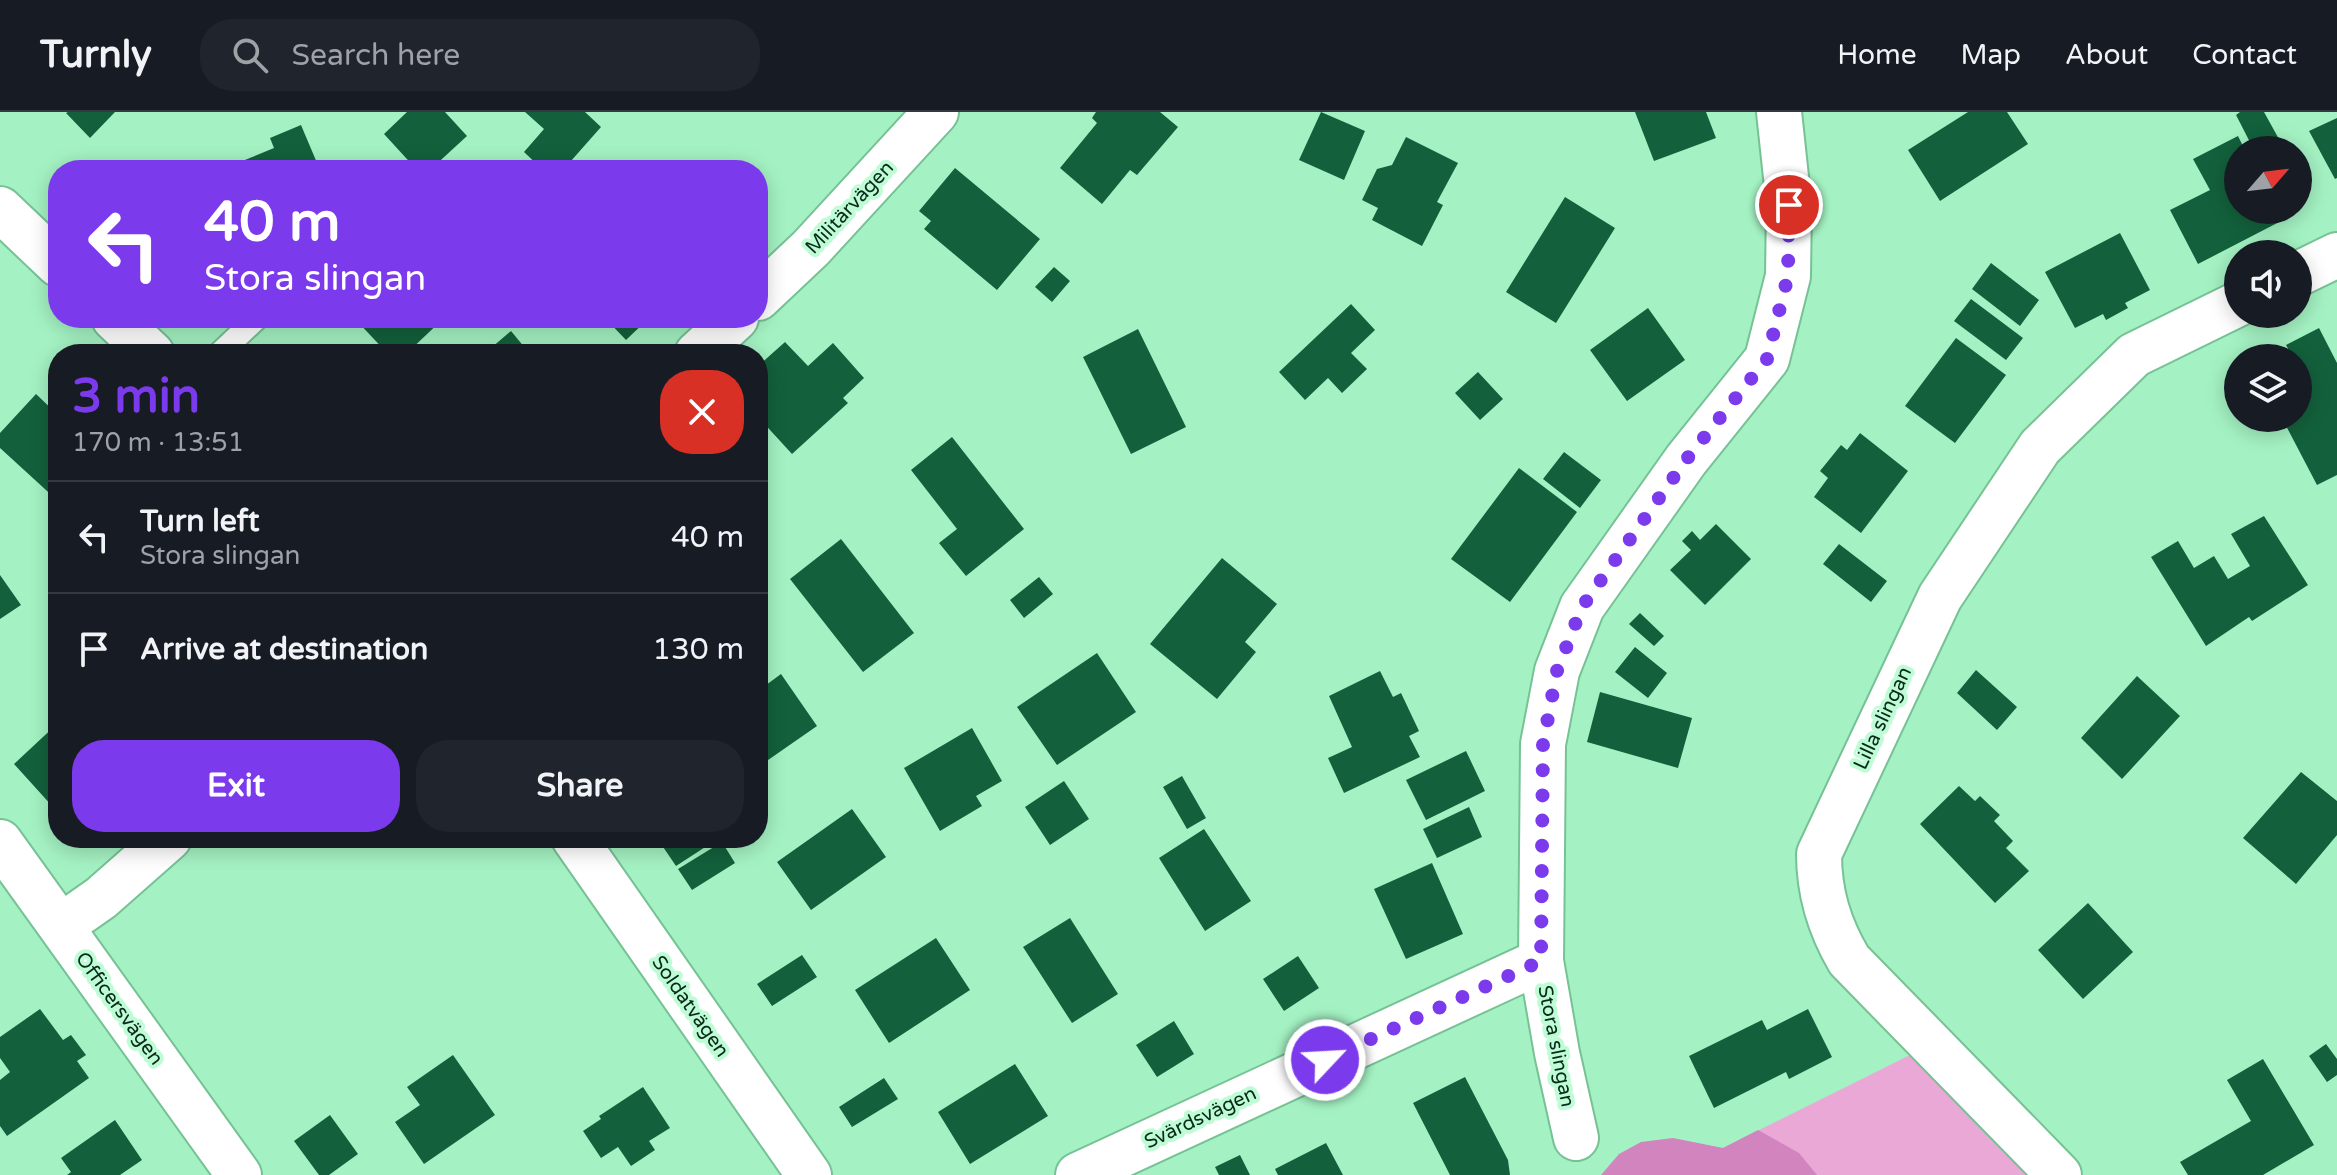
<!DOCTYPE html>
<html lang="en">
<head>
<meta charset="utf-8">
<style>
	body { margin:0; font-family:"Varela Round",sans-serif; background:#20242c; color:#f1f3f6; height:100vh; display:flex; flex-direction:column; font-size:30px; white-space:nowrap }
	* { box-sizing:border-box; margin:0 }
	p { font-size:26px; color:#9ea1a6 }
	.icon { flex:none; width:44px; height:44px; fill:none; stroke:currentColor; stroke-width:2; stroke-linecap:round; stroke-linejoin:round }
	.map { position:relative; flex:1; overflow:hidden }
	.panel { position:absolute; left:48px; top:232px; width:720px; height:504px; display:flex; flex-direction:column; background:#171b24; border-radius:32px; box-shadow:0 4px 20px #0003 }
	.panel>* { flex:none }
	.hud { position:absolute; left:48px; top:48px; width:720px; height:168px; border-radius:32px; box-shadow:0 4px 20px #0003; background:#7c3aed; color:#fff; overflow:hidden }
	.needle { width:52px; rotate:62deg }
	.buttons { position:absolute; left:2224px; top:24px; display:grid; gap:16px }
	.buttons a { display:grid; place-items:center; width:88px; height:88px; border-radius:50%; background:#171b24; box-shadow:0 4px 20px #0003; font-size:40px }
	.pin { position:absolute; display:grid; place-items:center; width:68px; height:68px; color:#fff; margin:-34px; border:4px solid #fff; border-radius:50%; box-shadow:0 2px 8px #0007 }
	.me { position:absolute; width:88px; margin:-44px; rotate:65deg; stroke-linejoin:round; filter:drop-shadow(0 0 6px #0008) }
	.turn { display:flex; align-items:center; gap:28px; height:168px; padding:0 24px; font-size:36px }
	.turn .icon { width:104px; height:104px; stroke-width:2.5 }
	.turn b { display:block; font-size:56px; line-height:68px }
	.round { display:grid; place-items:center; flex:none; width:84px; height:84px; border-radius:32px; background:#20242c }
	.summary { display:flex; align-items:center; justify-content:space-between; height:136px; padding:0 24px }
	h1 { font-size:48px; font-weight:700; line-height:60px; color:#7c3aed }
	.action { display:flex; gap:16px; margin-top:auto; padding:16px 24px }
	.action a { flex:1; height:92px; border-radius:32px; background:#7c3aed; color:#fff; font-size:32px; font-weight:700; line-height:92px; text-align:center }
	.action a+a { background:#20242c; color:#f1f3f6 }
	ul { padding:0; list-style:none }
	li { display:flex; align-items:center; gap:24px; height:112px; padding:0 24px; border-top:2px solid #363941 }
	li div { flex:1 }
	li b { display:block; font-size:30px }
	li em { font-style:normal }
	header { display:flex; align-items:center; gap:48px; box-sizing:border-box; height:112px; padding:0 40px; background:#171b24; border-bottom:2px solid #363941 }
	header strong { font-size:38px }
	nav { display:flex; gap:44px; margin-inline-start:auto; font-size:28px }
	.search { width:560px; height:72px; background:#20242c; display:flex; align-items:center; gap:20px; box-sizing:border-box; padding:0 28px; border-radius:32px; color:#9ea1a6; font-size:30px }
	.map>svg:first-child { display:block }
	.green { fill:#e9a8d6 }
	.forest { fill:#d184bd }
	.building { fill:#13613c }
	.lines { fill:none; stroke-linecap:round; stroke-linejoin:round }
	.service-casing { stroke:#76c295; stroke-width:26 }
	.minor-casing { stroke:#76c295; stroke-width:48 }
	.service { stroke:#fff; stroke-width:22 }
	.minor { stroke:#fff; stroke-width:44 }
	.route { stroke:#7c3aed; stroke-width:14; stroke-dasharray:0 25.2 }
	.labels { text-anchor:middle; stroke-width:8; stroke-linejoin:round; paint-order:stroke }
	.street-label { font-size:20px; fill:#0a2b1a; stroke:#befcd6 }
</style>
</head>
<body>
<header>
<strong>Turnly</strong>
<div class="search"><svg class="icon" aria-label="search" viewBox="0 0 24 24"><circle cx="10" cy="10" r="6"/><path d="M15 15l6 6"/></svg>Search here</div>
<nav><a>Home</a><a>Map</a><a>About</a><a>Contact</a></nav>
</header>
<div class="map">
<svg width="2337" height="1063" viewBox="0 0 2337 1063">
	<rect width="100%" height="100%" fill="#a4f2c3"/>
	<path class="green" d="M1918 939 2035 1063H1685L1723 1036Z"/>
	<path class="forest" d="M1758 1018 1799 1041 1817 1063H1601L1619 1042 1641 1030 1673 1026 1723 1036Z"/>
	<path class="building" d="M68 0H115L90 26 66 1Z
		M407 0H445L467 24 430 58H417L384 22Z
		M525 0H585L601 15 563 58H543L524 40 544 17Z
		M1096 0H1160L1178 15 1137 63 1130 58 1102 92 1060 56 1097 11 1092 6Z
		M1321 0 1365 19 1344 68 1299 48Z
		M1635 0H1706L1716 26 1654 49Z
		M1968 0H2007L2028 32 1940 89 1908 38Z
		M2240 0H2264L2285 38H2254L2236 3Z
		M2337 6V66L2335 67 2309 19Z
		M301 13 320 58H237L235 52 274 36 270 26Z
		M2238 24 2245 38H2238V98H2280L2285 107 2198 152 2170 98 2210 78 2193 47Z
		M1406 25 1458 51 1437 90 1443 93 1422 134 1372 108 1378 96 1362 88 1377 57 1392 53Z
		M955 56 1040 127 997 178 924 117 931 109 919 99Z
		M1565 85 1615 116 1556 211 1506 180Z
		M2120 121 2150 178 2125 191 2128 196 2106 208 2103 202 2075 216 2045 160Z
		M1991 151 2039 188 2020 214 1972 177Z
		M1054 155 1070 169 1052 190 1035 175Z
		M1971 187 2023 226 2006 248 1954 209Z
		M1351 192 1375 218 1351 241 1367 257 1342 281 1328 266 1305 288 1279 260Z
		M1648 196 1685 248 1627 289 1590 238Z
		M358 206H444L406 242H388L356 208Z
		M605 206H649L626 228Z
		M2319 216 2337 251V363L2317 373 2282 306H2298V282L2308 276 2298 256V246H2293L2286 233Z
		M1138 217 1186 315 1131 342 1083 245Z
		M511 219 530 242H484Z
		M1956 226 2006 263 1955 331 1905 294Z
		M785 230 808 254 833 231 864 266 843 286 848 291 792 342 758 305V254Z
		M1478 260 1503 287 1480 308 1455 281Z
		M36 282 58 303V389L0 336V321Z
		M1860 321 1908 359 1861 421 1814 385 1828 366 1820 359 1841 333 1847 338Z
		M952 325 1024 417 966 464 939 431 957 417 911 358Z
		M1564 340 1601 368 1580 396 1543 367Z
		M1519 356 1577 400 1510 490 1451 447Z
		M2264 404 2308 473 2252 509 2249 505 2206 534 2151 445 2178 429 2194 456 2214 444 2228 467 2250 454 2231 422Z
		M1716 412 1751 447 1705 493 1670 458 1691 438 1682 429 1692 419 1700 428Z
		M841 427 914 521 863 560 790 467Z
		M1839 432 1887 469 1871 490 1823 452Z
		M1222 446 1277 492 1245 530 1256 540 1217 587 1150 532Z
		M0 463 21 493 0 507Z
		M1039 465 1053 482 1024 506 1010 488Z
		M1640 501 1664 524 1654 534 1629 512Z
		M1635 535 1667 561 1648 586 1615 560Z
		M1097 541 1136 600 1057 653 1017 595Z
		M1976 558 2017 595 1997 618 1957 581Z
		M1380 559 1393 585 1401 581 1419 619 1409 624 1420 645 1344 681 1328 646 1352 635 1329 584Z
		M781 562 817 614 758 655V579Z
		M2137 564 2180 604 2122 667 2081 626Z
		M1600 580 1692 606 1678 656 1587 630Z
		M58 595V690L53 695 14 652 58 611 49 603Z
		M972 616 1002 669 976 684 982 694 940 719 904 656Z
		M1466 639 1485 679 1426 708 1406 668Z
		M2301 660 2337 689V723L2296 772 2243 726Z
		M1182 664 1206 706 1187 717 1163 675Z
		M1064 669 1089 707 1050 733 1025 695Z
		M1959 674 1975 689 1980 684 2000 703 1994 709 2013 729 2006 736 2029 759 1995 791 1920 712Z
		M1469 695 1482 725 1437 746 1423 717Z
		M852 697 886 745 811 798 777 750Z
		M1204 717 1251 789 1205 819 1159 746Z
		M657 726H711L713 730 676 754Z
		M722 730 735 751 692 778 678 757Z
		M1432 751 1463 822 1406 847 1374 777Z
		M2088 791 2133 840 2083 887 2038 838Z
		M1070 806 1118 882 1072 911 1023 835Z
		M936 826 970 878 889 931 855 878Z
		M802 843 817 865 772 894 757 872Z
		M1298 844 1319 876 1284 899 1263 867Z
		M40 897 63 928 71 923 86 943 77 949 89 966 7 1024 0 1014V968L10 960 0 946V925Z
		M1808 897 1832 945 1789 967 1786 960 1714 996 1689 944 1762 908 1767 918Z
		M1174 909 1194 942 1157 965 1136 933Z
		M2326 932 2337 947V963L2327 970 2309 944Z
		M453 943 495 1003 424 1052 395 1010 420 993 407 975Z
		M2263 947 2314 1033 2263 1063H2188L2180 1050 2251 1009 2227 968Z
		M1015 952 1048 1004 970 1052 938 1000Z
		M1465 965 1508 1048 1510 1063H1450L1413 991Z
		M884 966 898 987 852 1015 839 995Z
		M643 975 670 1016 649 1029 655 1038 631 1054 618 1035 601 1046 583 1019 601 1007 599 1004Z
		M330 1003 358 1042 329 1063H319L294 1029Z
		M115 1008 142 1048 120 1063H67L71 1060 61 1046Z
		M1326 1031 1343 1063H1278L1275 1057Z
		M1240 1043 1250 1063H1219L1215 1055Z"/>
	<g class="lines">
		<defs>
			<path id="service" d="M219 242 257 206"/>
			<path id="minor" d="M0 97 58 152
				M2298 162 2337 143
				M758 186 811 136 936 0
				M114 206 152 242
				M697 242 736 206
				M574 726 809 1063
				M0 730 239 1063
				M61 814 101 786 169 726
				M1576 1026 1557 941 1541 849 1543 632 1557 559 1582 495 1686 348 1767 247 1788 164 1789 93 1779 0
				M1078 1063 1541 849
				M2059 1063 1849 848C1829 814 1819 781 1819 742L1940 485 2040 335 2134 243 2238 192"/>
		</defs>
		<use href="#service" class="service-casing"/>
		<use href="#minor" class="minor-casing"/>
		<use href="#service" class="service"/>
		<use href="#minor" class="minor"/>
	</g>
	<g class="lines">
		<path class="route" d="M1325 948 1541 849 1543 632 1557 559 1582 495 1686 348 1767 247 1788 164 1789 93"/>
	</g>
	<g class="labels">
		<g class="street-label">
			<text transform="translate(849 95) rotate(-47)" y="7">Militärvägen</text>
			<text transform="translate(1882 606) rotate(-65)" y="7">Lilla slingan</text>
			<text transform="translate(691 894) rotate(55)" y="7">Soldatvägen</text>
			<text transform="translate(120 896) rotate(54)" y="7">Officersvägen</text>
			<text transform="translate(1557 934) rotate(79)" y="7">Stora slingan</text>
			<text transform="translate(1200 1005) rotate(-25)" y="7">Svärdsvägen</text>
		</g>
	</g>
</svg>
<div class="buttons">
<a><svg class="needle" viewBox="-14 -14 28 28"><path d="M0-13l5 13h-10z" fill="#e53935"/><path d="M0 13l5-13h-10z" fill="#9ea1a6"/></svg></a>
<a><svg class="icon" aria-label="sound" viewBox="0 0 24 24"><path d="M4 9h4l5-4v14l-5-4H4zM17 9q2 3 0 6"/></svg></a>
<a><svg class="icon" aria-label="layers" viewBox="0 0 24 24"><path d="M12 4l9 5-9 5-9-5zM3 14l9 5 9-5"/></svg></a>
</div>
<div class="pin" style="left:1789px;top:93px;background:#d93025"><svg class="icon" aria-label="arrive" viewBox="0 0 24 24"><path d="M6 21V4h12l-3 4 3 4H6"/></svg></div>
<svg class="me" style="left:1325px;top:948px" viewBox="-20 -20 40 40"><circle r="17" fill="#7c3aed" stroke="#fff" stroke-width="3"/><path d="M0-11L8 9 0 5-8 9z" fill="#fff"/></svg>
<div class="hud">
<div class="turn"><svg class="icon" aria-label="left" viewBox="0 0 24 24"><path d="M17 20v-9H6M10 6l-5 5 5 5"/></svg><div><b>40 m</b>Stora slingan</div></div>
</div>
<section class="panel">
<div class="summary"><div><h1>3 min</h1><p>170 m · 13:51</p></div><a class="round" style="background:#d93025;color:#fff"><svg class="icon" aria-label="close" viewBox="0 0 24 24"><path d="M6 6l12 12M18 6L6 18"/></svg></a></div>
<ul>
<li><svg class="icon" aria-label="left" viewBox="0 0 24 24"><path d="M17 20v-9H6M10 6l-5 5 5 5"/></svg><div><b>Turn left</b><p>Stora slingan</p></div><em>40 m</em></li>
<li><svg class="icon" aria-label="arrive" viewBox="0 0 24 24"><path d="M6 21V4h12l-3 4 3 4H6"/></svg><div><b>Arrive at destination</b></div><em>130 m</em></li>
</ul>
<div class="action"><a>Exit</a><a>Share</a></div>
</section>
</div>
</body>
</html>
